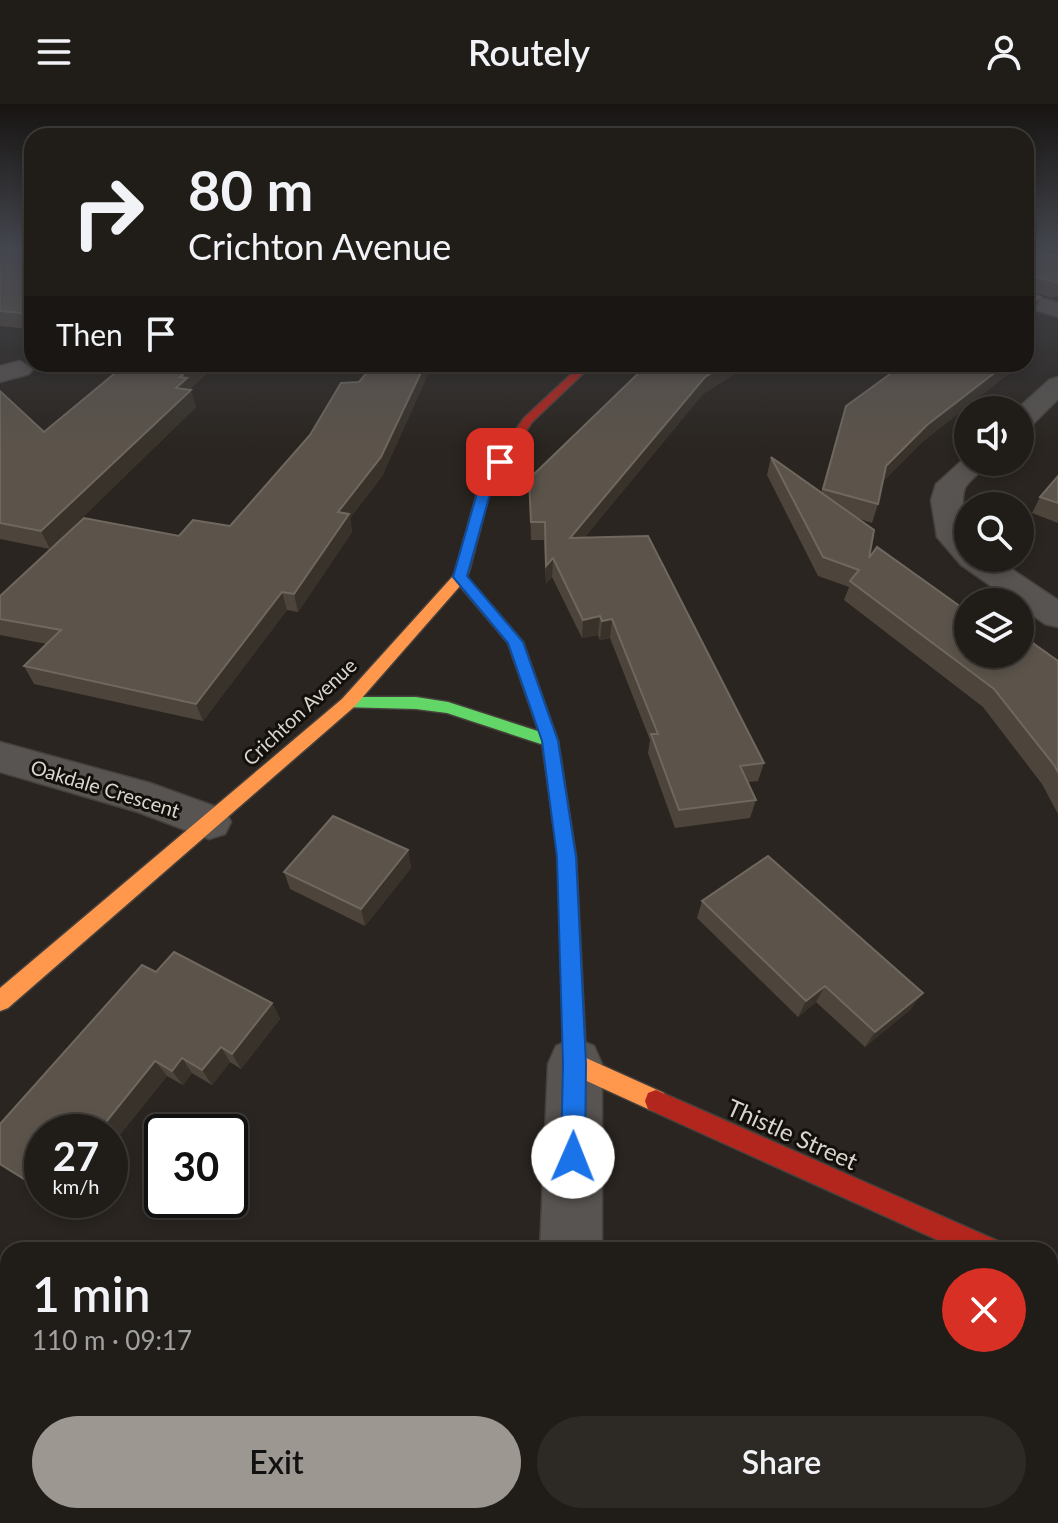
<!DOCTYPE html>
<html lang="en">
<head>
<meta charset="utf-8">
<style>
	body { margin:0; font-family:Lato,sans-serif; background:#2d2925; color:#f1f3f6; height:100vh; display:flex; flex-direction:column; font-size:30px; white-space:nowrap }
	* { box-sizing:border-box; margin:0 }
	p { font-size:26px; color:#a2a1a2 }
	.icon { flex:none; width:44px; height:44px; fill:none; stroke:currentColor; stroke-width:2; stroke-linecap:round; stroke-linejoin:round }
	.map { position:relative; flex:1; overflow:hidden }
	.sheet { position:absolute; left:0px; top:1138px; width:1058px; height:282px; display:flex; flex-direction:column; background:#201c18; border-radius:24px 24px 0 0; box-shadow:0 4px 12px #0003,0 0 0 2px #3d3a37 }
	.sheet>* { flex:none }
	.guide { position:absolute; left:24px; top:24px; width:1010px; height:244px; border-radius:24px; box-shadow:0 4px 12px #0003,0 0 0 2px #3d3a37; background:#201c18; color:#f1f3f6; overflow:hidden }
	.controls { position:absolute; left:954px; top:292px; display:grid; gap:16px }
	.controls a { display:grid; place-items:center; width:80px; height:80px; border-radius:50%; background:#201c18; box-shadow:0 4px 12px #0003,0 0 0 2px #3d3a37; font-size:40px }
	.speed { position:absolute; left:24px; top:1010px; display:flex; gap:16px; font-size:40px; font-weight:700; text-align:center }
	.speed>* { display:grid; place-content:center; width:104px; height:104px; border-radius:50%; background:#201c18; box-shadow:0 4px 12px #0003,0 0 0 2px #3d3a37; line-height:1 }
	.speed small { font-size:20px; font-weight:400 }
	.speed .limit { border:4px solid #111; border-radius:12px; background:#fff; color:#111 }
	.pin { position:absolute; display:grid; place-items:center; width:68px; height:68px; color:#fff; margin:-34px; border-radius:16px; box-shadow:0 4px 12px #0006 }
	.me { position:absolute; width:88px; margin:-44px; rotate:1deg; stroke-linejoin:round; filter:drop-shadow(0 0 6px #0008) }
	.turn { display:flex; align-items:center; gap:28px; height:168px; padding:0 32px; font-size:36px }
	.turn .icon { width:104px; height:104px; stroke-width:2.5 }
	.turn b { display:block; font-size:56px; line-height:68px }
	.then { display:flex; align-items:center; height:76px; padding:0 32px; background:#0003; gap:16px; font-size:30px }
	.round { display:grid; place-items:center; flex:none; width:84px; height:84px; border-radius:42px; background:#2d2925 }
	.head { display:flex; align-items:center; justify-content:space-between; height:136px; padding:0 32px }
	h1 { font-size:48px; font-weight:600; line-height:60px }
	.primary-button { display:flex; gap:16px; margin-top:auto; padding:16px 32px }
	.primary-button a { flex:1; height:92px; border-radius:48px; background:#9c9790; color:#111; font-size:32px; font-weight:600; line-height:92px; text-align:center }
	.primary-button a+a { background:#2d2925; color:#f1f3f6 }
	header { display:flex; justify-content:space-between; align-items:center; height:104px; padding:0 32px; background:#201c18; font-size:36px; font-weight:600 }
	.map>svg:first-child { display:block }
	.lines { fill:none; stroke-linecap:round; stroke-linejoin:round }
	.street-casing { stroke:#46413d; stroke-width:3 }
	.fast-casing { stroke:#46413d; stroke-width:3 }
	.slow-casing { stroke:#46413d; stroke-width:3 }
	.jam-casing { stroke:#46413d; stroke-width:3 }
	.street { fill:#585451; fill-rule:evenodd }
	.fast { fill:#63d668; fill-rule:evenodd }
	.slow { fill:#ff974d; fill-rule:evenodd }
	.jam { fill:#b3261e; fill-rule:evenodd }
	.wall { fill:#4d453b }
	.shaded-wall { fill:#38322a }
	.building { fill:#5c544b; stroke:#6f685f; stroke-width:2 }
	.route { fill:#1a73e8; stroke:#114b97; stroke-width:2 }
	.labels { text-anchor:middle; stroke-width:6; stroke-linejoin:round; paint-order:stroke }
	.street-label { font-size:20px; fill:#d9d4cd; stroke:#13100b }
	.near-street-label { font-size:24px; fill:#d9d4cd; stroke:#13100b }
</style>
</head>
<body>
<header><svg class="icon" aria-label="menu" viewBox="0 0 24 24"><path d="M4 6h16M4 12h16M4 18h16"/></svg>Routely<svg class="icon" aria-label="person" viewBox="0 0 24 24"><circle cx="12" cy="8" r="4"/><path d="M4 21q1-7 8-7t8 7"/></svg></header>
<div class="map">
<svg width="1058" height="1419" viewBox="0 0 1058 1419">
	<rect width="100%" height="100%" fill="#2a2520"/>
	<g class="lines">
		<defs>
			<path id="street" d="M1026 189 1058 199V213L1026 203Z
				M20 257 33 265 29 270 0 278V262Z
				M1058 273V295L1030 323 1020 325V306H1016L1049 276Z
				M968 351V358H990C983 367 973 373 966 382 958 394 968 436 968 454H995L1058 496V523L1045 520 1020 502V498H1014L961 461 937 433 931 396 936 380Z
				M0 638 150 679 225 706 231 718 225 730 209 735 138 708 0 668Z
				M575 934 594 942 602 960V1146H540L548 960 556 942Z
				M529 1412H603V1419H529Z"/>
			<path id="fast" d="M348 593H416L448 598 556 633 558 637 550 643 447 609 416 605 342 603 340 599Z"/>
			<path id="slow" d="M463 460 470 464 467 473 523 538 558 637 576 753 586 954 664 989 667 997 664 1005 656 1008 648 1005 567 968 564 960 558 753 542 637 508 539 460 482 354 603 8 904 0 907V884L342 595 453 472 458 461Z"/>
			<path id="jam" d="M582 260H593L532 318 492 379 470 464 463 468 458 467 456 464 480 379 524 314Z
				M656 986 998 1137 1002 1146H960L648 1005 645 997 648 989Z
				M1050 1160 1058 1163V1190L1050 1187Z"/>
		</defs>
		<use href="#street" class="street-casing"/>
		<use href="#fast" class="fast-casing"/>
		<use href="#slow" class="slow-casing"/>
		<use href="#jam" class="jam-casing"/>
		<use href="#street" class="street"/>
		<use href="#fast" class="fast"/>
		<use href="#slow" class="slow"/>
		<use href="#jam" class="jam"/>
	</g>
	<path class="wall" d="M0 145H32V225L0 222Z
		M1026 145 1058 152V191L1053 194 1030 188V189L1040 193 1034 208 1026 214Z
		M126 260H217L190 285 196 303 50 445 0 435V287L44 328Z
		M641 260H750L703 290 584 434 764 659 758 677 748 678 756 696 750 714 675 724 648 649 650 636 610 534 600 536 598 531 582 534 552 473 546 480 544 436H531L529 375 646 262Z
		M1008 270 921 339 883 377 878 400 872 419 857 414 869 454 968 550 1058 557V710L1042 680 983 603 844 496 849 483 818 472 767 371 771 353 821 389 846 302Z
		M383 371 350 414 352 428 298 508 287 506 203 617 34 580 24 562 47 540 0 531V515L179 432 230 422Z
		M1058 372V419L1032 409 1040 393Z
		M408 746 411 764 365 822 290 785 284 768Z
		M702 797 911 905 865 943 816 898 798 913 697 814Z
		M156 868 272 899 280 915 241 965 230 958 212 981 192 969 183 981 167 972 110 1043V1028H42V1088L0 1061V1020Z
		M749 1412H918L919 1419H746H750Z"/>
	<path class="shaded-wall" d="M1040 193 1034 208 1026 214V203Z
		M195 260H217L190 285 196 303 50 445 41 427 176 284 180 273Z
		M425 260H433L383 371 350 414 352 428 298 508 294 490 338 408Z
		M726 260H750L703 290 569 452 570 434 705 273Z
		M1006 260H1012L1008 270 921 339 880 380 886 362 927 321Z
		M553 454 552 473 546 480V462Z
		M282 488 287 506 203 617 196 600Z
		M600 512 598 531 582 534 583 516Z
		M612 515 610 534 600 536 602 517Z
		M408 746 411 764 365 822 361 805Z
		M825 882 816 898 798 913 806 897Z
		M923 889 911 905 865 943 875 928Z
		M272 899 280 915 241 965 232 950Z
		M221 943 230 958 212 981 202 966Z
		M182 954 192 969 183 981 172 967Z
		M155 957 167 972 110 1043V1028H98Z
		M56 1096H68L64 1101Z
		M8 1186V1226L0 1239V1199Z"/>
	<path class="building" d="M0 145H32V210L0 207Z
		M1026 145 1058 152V179L1030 171V189L1040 193 1026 203Z
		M126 260H195L180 273 187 274 176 284 191 286 41 427 0 419V287L44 328Z
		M374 260H425L381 353 338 408 349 410 294 490 282 488 196 600 24 562 61 526 0 515V492L84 414 179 432 193 416 230 422 310 331 341 279 359 278Z
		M648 260H726L705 273 570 434 648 432 764 659 740 662 756 696 679 706 651 630H658L612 515 602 517 600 512 583 516 553 454 546 462 545 418H531L529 375Z
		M904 260H1006L927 321 886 362 878 400 823 385 846 302Z
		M771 353 874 426 869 454 877 443 968 508V550H1020V530L1058 557V668L1054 661 994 585 850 477 859 466 823 453Z
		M1058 372V399L1040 393Z
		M333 712 408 746 361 805 284 768Z
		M768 752 923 889 875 928 825 882 806 897 702 797Z
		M174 848 272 899 232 950 221 943 202 966 182 954 172 967 155 957 98 1028H42V1086L0 1060V1020L142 861 156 868Z
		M0 1167 8 1170V1186L0 1199Z
		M759 1412H918L919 1419H759Z"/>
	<linearGradient id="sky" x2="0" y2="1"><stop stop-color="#171412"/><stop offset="0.42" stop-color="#44464e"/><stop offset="1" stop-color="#44464e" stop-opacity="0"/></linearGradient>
	<rect width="1058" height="343" fill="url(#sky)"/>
	<path class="route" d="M500 355 506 358 493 379 467 472 523 538 558 637 576 753 586 960 585 1053 582 1062 573 1065 564 1062 561 1053 563 960 557 753 542 637 508 539 453 473 480 379Z"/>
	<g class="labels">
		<g class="street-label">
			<text transform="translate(300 608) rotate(-43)" y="7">Crichton Avenue</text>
			<text transform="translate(105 685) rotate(17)" y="7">Oakdale Crescent</text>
		</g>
		<g class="near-street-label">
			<text transform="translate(792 1031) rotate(24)" y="8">Thistle Street</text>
		</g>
	</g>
</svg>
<div class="controls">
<a><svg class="icon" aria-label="sound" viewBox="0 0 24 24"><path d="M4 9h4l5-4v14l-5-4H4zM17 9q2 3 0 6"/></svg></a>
<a><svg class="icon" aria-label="search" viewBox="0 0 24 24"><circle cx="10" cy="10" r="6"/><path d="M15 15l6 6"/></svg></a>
<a><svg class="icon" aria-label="layers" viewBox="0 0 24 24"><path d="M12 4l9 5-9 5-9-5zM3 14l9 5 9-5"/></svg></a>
</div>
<div class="speed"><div>27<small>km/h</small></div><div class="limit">30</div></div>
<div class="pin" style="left:500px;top:358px;background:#d93025"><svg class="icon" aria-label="arrive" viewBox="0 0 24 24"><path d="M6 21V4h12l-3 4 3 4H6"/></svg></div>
<svg class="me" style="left:573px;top:1053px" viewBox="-20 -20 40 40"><circle r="19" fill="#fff"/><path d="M0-13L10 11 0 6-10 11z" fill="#1a73e8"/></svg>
<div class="guide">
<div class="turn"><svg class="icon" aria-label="right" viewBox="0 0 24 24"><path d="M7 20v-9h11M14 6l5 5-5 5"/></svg><div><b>80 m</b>Crichton Avenue</div></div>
<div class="then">Then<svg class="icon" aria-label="arrive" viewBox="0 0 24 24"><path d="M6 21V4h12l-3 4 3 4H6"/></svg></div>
</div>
<section class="sheet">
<div class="head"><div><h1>1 min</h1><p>110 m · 09:17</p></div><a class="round" style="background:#d93025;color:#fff"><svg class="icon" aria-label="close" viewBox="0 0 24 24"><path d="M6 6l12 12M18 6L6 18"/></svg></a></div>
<div class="primary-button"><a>Exit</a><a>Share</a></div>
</section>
</div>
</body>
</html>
